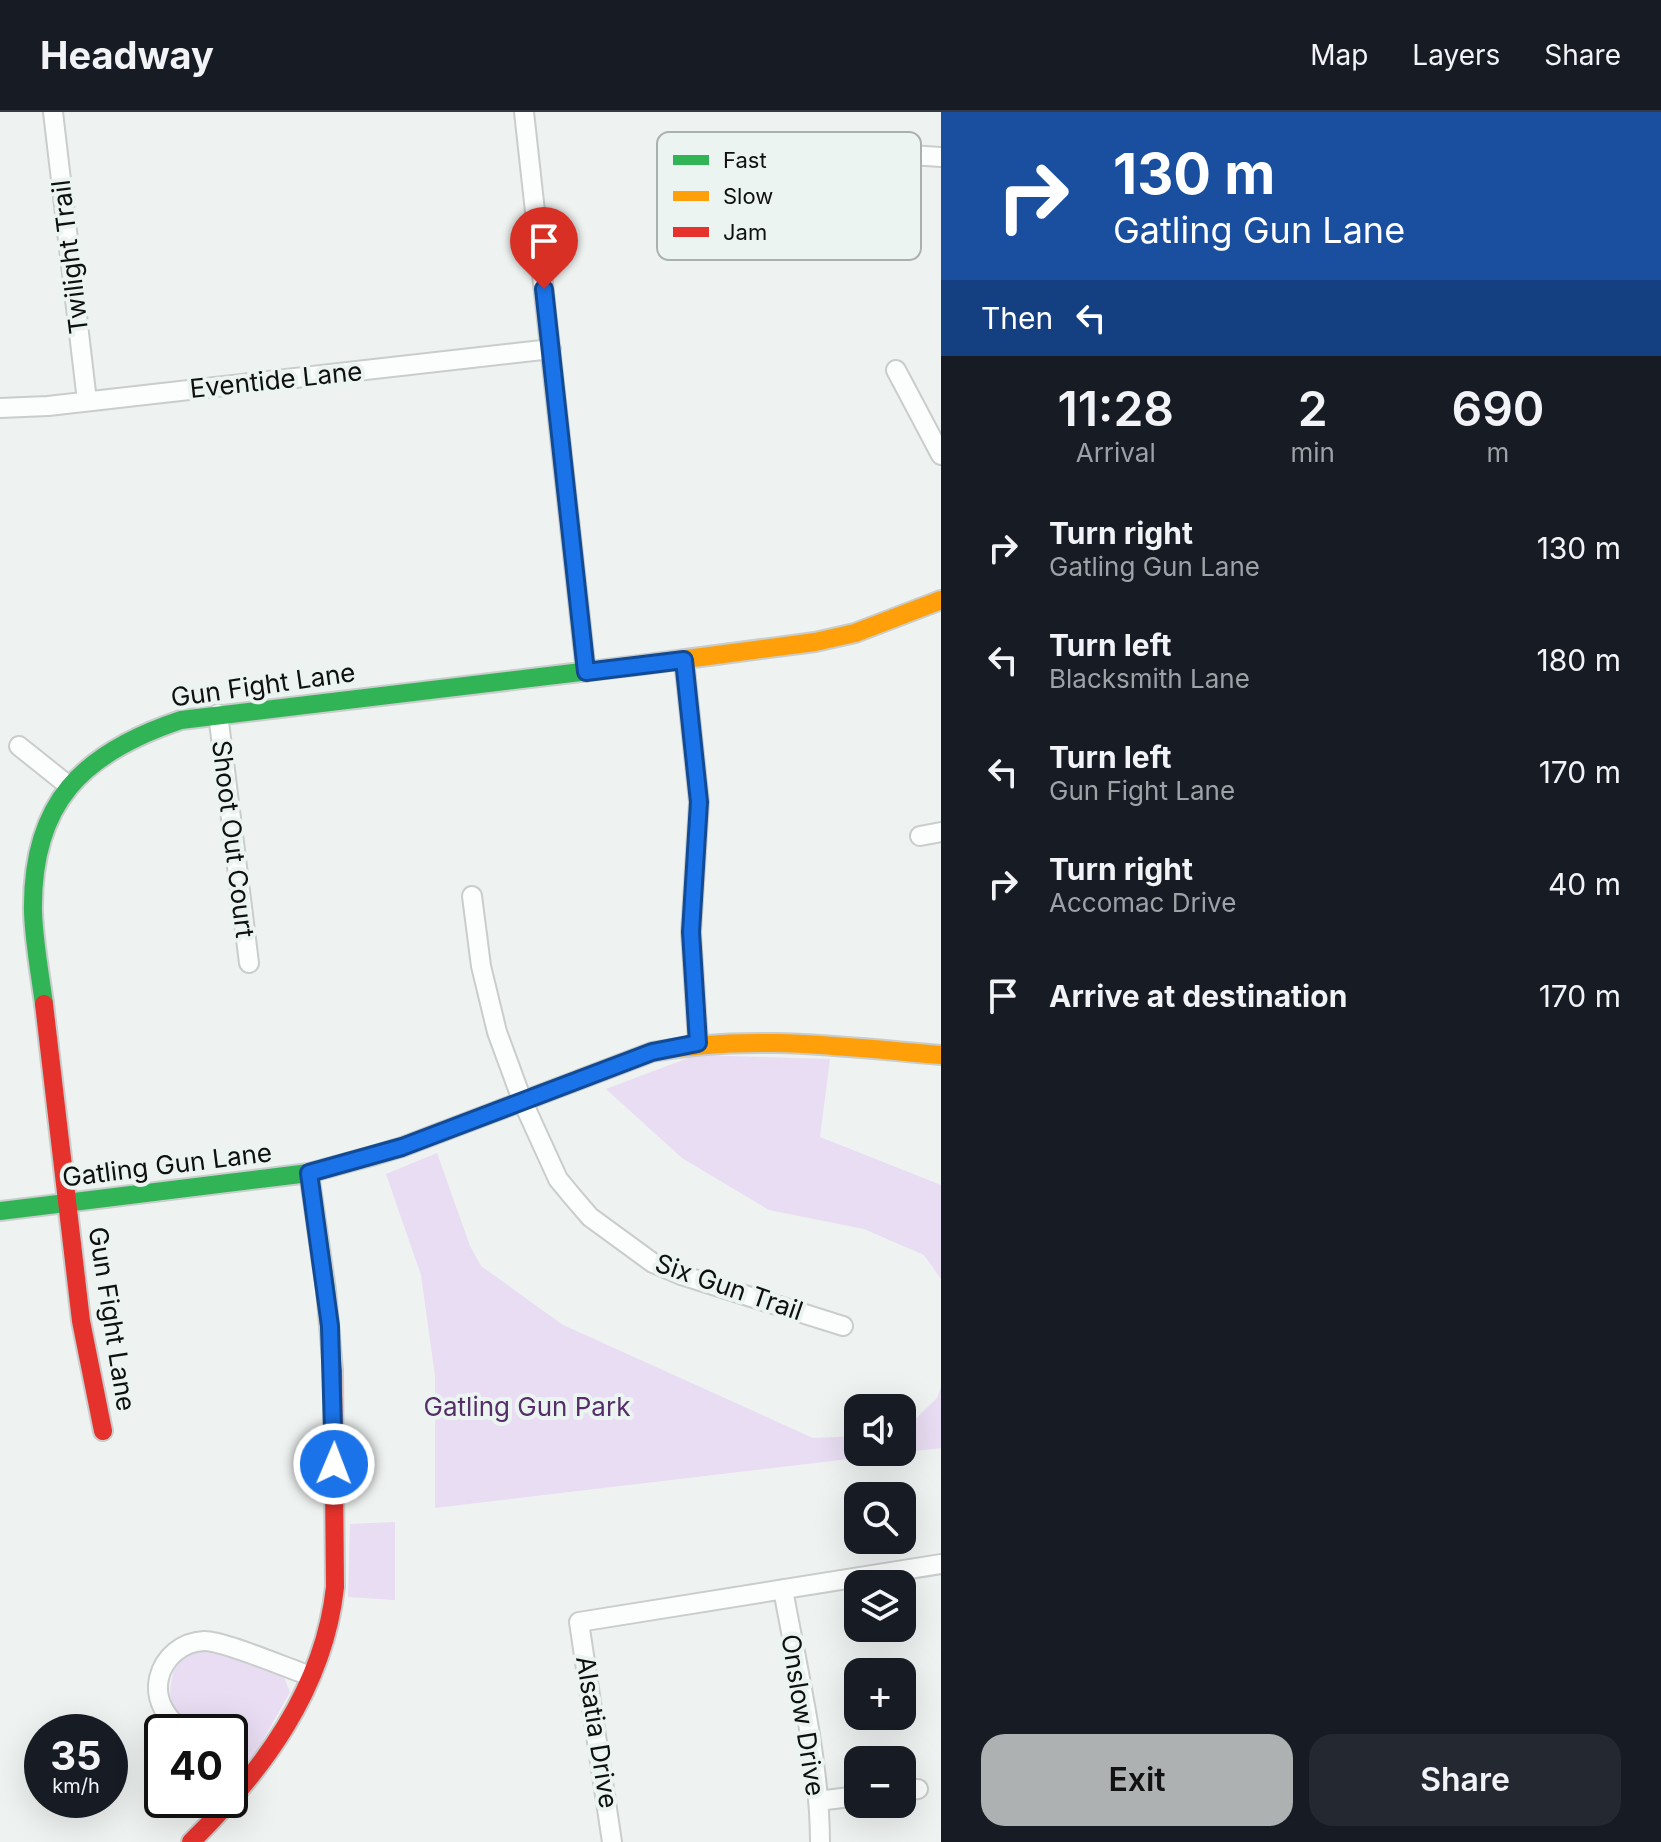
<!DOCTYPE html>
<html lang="en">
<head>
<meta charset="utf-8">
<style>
	body { margin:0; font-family:Inter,sans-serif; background:#242831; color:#f1f3f6; height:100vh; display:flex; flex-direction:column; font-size:30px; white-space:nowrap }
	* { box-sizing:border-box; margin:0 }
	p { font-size:26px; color:#9ea1a6 }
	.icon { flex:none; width:44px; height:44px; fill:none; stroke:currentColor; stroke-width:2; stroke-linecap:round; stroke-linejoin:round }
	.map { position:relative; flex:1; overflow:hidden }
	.side { display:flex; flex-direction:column; background:#171b24; width:720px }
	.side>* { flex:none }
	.guide { background:#1a4fa0; color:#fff; overflow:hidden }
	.tools { position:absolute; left:844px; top:1282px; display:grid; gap:16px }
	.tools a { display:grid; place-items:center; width:72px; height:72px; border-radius:16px; background:#171b24; box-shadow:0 8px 32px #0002; font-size:40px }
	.speed { position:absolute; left:24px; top:1602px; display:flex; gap:16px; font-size:40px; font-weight:700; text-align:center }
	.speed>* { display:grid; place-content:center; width:104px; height:104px; border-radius:50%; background:#171b24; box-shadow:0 8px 32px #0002; line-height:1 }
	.speed small { font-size:20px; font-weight:400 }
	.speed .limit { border:4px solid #111; border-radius:12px; background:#fff; color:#111 }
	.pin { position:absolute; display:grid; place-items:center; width:68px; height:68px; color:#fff; margin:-82px -34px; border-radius:50% 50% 50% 0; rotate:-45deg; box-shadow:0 0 8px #0007 }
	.pin .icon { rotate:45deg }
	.me { position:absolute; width:88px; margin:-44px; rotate:1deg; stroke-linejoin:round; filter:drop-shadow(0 0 6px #0008) }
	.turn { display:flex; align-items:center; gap:28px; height:168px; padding:0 40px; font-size:36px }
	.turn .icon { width:104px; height:104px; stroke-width:2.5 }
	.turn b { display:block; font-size:56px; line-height:68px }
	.then { display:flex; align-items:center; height:76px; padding:0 40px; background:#0003; gap:16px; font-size:30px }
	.eta { display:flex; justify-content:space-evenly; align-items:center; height:136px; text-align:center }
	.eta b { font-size:48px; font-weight:600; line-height:56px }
	.primary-button { display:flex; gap:16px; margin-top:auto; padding:16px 40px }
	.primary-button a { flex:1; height:92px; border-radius:24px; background:#aeb1b2; color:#111; font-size:32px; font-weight:600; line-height:92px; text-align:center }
	.primary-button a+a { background:#242831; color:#f1f3f6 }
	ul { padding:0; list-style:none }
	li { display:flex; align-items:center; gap:24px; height:112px; padding:0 40px }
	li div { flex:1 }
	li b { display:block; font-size:30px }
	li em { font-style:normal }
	header { display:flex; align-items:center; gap:48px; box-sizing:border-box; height:112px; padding:0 40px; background:#171b24; border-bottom:2px solid #363941 }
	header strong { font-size:38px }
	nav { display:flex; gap:44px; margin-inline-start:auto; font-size:28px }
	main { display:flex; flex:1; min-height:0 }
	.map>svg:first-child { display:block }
	.green { fill:#e8ddf2 }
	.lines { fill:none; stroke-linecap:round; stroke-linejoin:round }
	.street-casing { stroke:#c9cdcb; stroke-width:22 }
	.fast-casing { stroke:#c9cdcb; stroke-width:22 }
	.slow-casing { stroke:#c9cdcb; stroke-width:22 }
	.jam-casing { stroke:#c9cdcb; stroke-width:22 }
	.street { stroke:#fcfdfd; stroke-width:18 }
	.fast { stroke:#30b455; stroke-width:18 }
	.slow { stroke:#ff9f0a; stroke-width:18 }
	.jam { stroke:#e5322d; stroke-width:18 }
	.route-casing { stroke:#114b97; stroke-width:20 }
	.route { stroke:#1a73e8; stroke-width:14 }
	.labels { text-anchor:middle; stroke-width:8; stroke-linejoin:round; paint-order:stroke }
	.street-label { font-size:26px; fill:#0e1110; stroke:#ecf4f1 }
	.park-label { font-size:26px; fill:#552e6a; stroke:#ecf4f1 }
	.key { fill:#ecf4f1; stroke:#a9b0ae; stroke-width:2 }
	.key-label { font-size:22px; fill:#0e1110 }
</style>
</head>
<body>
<header>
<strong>Headway</strong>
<nav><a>Map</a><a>Layers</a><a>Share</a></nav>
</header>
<main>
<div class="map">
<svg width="941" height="1730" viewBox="0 0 941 1730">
	<rect width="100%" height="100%" fill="#eef2f0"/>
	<path class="green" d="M696 943 830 947 820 1025 941 1073V1167L924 1143 864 1117 769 1098 682 1046 606 977Z
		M437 1041 470 1134 481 1154 563 1213 813 1326 858 1324V1340H902V1320L937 1286 941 1275V1336L435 1396V1264L421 1163 386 1062Z
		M395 1410V1488L348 1485 350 1412Z
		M199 1537H214L284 1565 290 1580 252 1648 230 1650V1620H198C170 1594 165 1593 175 1553Z"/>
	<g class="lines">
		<defs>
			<path id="street" d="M53 0 87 289
				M524 0 586 560
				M864 40 941 45
				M896 258 941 343
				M0 296 48 294 551 237
				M684 548 699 690 691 820 698 931
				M218 602 249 851
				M19 634 69 674
				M920 724 941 720
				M472 784 481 854 497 920 522 988 558 1067 572 1084 590 1105 653 1151 681 1163 843 1214
				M783 1477C797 1556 820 1650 820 1730
				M183 1620C167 1606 154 1589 159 1566 164 1545 182 1530 204 1529 222 1528 289 1557 311 1564
				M230 1662 243 1673
				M902 1679 918 1677
				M818 1689 858 1684
				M612 1730 579 1510 941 1452"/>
			<path id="fast" d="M44 892C40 862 34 830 33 800 31 691 82 641 181 608L648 552
				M309 1061 326 1178 333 1259
				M0 1099 309 1061 372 1044"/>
			<path id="slow" d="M648 552 815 530 855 521 941 488
				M372 1044 402 1035 652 940C748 922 844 935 941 943"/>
			<path id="jam" d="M44 892 81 1209 103 1319
				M191 1730C262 1660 324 1577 335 1475L333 1259"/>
		</defs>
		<use href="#street" class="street-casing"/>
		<use href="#fast" class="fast-casing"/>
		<use href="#slow" class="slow-casing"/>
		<use href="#jam" class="jam-casing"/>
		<use href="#street" class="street"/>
		<use href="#fast" class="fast"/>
		<use href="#slow" class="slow"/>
		<use href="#jam" class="jam"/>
	</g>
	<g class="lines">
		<defs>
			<path id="route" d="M334 1352 330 1214 309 1061 402 1035 652 940 698 931 691 820 699 690 684 548 586 560 544 177"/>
		</defs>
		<use href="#route" class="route-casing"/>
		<use href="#route" class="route"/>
	</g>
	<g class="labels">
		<g class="street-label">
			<text transform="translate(70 145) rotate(-97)" y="9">Twilight Trail</text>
			<text transform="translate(276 268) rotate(-6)" y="9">Eventide Lane</text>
			<text transform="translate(263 573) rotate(-8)" y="9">Gun Fight Lane</text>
			<text transform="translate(233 727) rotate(83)" y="9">Shoot Out Court</text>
			<text transform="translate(167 1053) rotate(-7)" y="9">Gatling Gun Lane</text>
			<text transform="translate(729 1175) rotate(19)" y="9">Six Gun Trail</text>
			<text transform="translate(112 1207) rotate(81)" y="9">Gun Fight Lane</text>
			<text transform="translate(803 1603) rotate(81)" y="9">Onslow Drive</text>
			<text transform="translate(597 1620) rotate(81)" y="9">Alsatia Drive</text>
		</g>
		<g class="park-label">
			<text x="527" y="1304">Gatling Gun Park</text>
		</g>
	</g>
	<rect x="657" y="20" width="264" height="128" rx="12" class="key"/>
	<rect x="673" y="43" width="36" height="10" fill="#30b455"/>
	<rect x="673" y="79" width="36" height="10" fill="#ff9f0a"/>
	<rect x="673" y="115" width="36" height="10" fill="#e5322d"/>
	<g class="key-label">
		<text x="723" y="56">Fast</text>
		<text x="723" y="92">Slow</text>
		<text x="723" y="128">Jam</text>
	</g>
</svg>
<div class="tools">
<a><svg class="icon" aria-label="sound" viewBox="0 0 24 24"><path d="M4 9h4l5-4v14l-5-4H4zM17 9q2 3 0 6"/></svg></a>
<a><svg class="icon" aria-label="search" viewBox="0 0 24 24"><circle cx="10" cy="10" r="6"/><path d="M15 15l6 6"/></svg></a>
<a><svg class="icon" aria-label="layers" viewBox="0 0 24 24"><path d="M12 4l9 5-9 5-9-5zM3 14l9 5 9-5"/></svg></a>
<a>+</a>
<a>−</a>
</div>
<div class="speed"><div>35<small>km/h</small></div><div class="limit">40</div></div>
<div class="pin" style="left:544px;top:177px;background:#d93025"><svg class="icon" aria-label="arrive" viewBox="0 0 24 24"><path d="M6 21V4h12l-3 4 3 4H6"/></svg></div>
<svg class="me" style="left:334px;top:1352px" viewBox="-20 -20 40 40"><circle r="17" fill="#1a73e8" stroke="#fff" stroke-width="3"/><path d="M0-11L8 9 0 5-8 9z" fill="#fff"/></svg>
</div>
<section class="side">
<div class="guide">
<div class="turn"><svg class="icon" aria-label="right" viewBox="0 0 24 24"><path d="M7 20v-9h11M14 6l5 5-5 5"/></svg><div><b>130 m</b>Gatling Gun Lane</div></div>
<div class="then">Then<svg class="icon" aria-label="left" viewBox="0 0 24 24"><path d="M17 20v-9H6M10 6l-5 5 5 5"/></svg></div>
</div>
<div class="eta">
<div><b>11:28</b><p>Arrival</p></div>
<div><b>2</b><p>min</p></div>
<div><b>690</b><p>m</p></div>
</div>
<ul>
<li><svg class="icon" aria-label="right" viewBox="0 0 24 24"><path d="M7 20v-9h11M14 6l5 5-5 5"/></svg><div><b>Turn right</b><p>Gatling Gun Lane</p></div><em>130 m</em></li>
<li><svg class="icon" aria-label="left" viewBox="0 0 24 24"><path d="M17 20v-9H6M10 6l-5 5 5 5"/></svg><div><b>Turn left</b><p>Blacksmith Lane</p></div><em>180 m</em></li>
<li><svg class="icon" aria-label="left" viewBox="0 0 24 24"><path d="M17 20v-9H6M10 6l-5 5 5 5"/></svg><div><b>Turn left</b><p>Gun Fight Lane</p></div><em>170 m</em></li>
<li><svg class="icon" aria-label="right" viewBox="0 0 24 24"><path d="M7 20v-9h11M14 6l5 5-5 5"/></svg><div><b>Turn right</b><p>Accomac Drive</p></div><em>40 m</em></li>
<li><svg class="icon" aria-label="arrive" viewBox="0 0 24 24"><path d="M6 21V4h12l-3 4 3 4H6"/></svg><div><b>Arrive at destination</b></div><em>170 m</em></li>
</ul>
<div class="primary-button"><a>Exit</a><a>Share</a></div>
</section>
</main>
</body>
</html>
